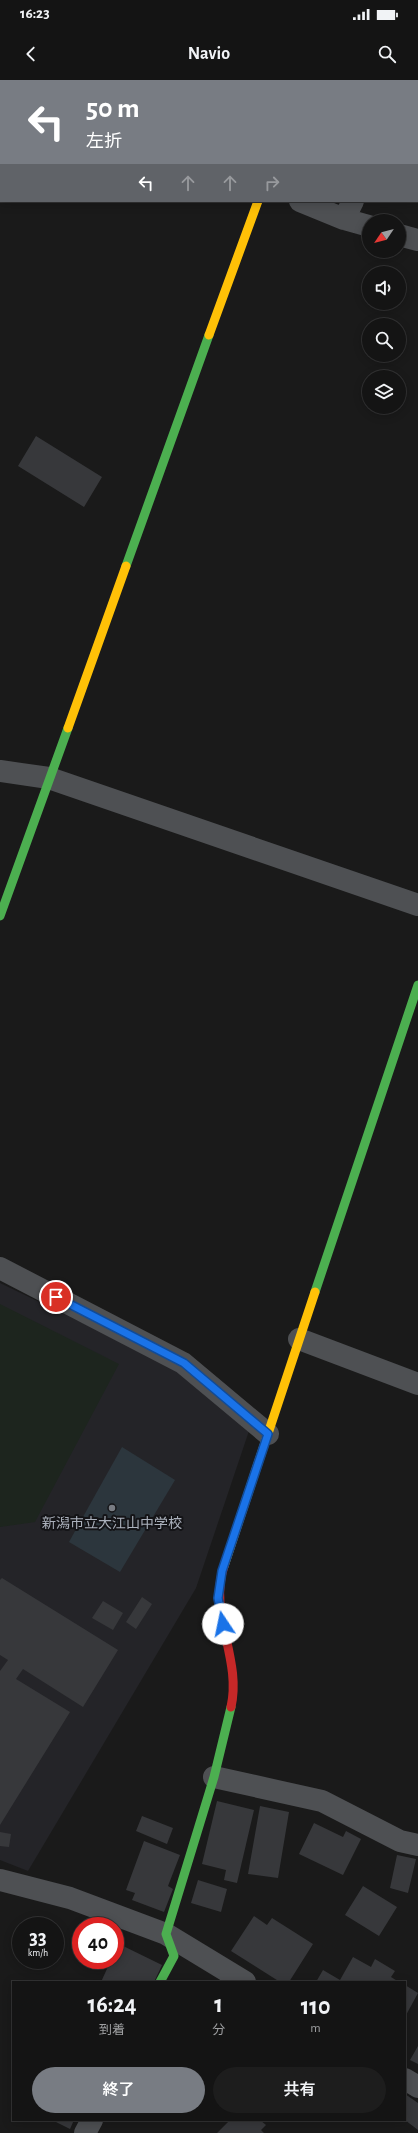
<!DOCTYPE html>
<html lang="ja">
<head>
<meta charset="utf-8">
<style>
	body { margin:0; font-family:"Alegreya Sans","Noto Sans JP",sans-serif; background:#1d1d1d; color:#f1f3f6; height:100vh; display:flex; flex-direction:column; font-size:15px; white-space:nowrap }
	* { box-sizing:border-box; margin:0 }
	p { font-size:13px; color:#9d9ea0 }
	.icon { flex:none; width:22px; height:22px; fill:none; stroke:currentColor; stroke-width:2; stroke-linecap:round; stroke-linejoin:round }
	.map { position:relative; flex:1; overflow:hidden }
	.side { position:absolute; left:12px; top:1901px; width:394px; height:140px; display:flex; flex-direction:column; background:#141414; border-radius:0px; box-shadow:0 2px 10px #0003,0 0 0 1px #333334 }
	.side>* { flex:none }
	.top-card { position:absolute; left:0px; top:0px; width:418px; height:122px; box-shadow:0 2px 10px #0003,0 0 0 1px #333334; background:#787c83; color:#fff; overflow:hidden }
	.needle { width:26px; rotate:235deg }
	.tools { position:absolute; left:362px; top:134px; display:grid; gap:8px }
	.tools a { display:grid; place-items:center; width:44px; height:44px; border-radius:50%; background:#141414; box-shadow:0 2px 10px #0003,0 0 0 1px #333334; font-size:20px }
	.speed { position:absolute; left:12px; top:1837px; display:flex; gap:8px; font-size:20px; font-weight:700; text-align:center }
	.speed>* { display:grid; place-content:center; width:52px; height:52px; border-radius:50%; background:#141414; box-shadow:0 2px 10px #0003,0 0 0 1px #333334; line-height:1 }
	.speed small { font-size:10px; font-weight:400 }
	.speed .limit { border:6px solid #d22; background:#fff; color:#111 }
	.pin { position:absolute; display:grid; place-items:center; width:34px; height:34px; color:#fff; margin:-17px; border:2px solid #fff; border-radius:50%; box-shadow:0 1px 4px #0007 }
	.me { position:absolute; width:44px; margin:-22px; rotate:349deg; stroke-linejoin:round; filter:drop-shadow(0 0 3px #0008) }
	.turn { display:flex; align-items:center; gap:14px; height:84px; padding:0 20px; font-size:18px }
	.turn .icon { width:52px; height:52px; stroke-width:2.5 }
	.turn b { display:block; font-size:28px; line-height:34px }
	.lanes { display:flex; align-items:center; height:38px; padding:0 20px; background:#0003; justify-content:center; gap:20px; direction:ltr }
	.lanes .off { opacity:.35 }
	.eta { display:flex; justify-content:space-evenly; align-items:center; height:68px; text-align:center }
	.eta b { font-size:24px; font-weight:600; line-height:28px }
	.primary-button { display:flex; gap:8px; margin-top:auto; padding:8px 20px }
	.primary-button a { flex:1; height:46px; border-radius:24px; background:#787c83; color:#fff; font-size:16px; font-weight:600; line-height:46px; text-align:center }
	.primary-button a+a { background:#1d1d1d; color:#f1f3f6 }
	.status { display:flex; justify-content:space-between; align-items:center; height:28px; padding:0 20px; background:#141414; direction:ltr }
	.status svg { height:11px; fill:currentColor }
	header { display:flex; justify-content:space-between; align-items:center; height:52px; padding:0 20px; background:#141414; font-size:18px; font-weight:600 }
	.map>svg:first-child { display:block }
	.built { fill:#242428 }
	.green { fill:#1d251e }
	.water { fill:#2c363d }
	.building { fill:#37383b }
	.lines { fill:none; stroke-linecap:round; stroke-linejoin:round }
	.street { stroke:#4e5053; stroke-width:22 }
	.fast { stroke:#4caf50; stroke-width:9 }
	.slow { stroke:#ffc107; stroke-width:9 }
	.jam { stroke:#c62828; stroke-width:9 }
	.route-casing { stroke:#114b97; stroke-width:10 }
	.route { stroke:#1a73e8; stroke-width:7 }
	.poi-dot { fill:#787c83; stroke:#141417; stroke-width:1.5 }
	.labels { text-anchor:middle; stroke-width:4; stroke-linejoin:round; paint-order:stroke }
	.poi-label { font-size:14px; fill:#abb1bc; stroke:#141417 }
</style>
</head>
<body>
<div class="status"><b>16:23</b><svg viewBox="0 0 49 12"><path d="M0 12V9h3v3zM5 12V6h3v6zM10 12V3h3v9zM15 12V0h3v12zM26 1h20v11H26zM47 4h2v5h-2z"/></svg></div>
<header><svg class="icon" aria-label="back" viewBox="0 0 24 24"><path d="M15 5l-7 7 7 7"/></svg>Navio<svg class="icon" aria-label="search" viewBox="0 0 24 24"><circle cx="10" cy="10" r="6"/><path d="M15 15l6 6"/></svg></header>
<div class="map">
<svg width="418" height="2053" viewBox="0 0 418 2053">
	<rect width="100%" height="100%" fill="#1a1a1a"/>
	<path class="built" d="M0 1203 203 1301 250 1348 196 1508 28 1791 0 1780Z"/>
	<path class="green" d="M0 1224 119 1284 35 1442 0 1447Z"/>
	<path class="water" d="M122 1367 175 1400 120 1492 69 1462Z"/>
	<path class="building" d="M36 356 102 397 84 427 18 386Z
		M2 1498 118 1570 83 1627 23 1589 16 1599 70 1632 0 1745V1591L8 1580 0 1575V1500Z
		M142 1517 152 1524 136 1549 126 1542Z
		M103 1521 123 1533 113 1550 92 1538Z
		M217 1721 254 1730 237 1803 224 1800 226 1790 202 1784Z
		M260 1726 289 1732 278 1798 248 1794Z
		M142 1736 173 1748 167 1764 136 1751Z
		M314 1743 343 1757 346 1751 361 1759 343 1795 299 1774Z
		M0 1752 11 1754 9 1767 0 1766Z
		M144 1761 180 1775 168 1806 173 1809 164 1832 132 1820 135 1813 126 1810Z
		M397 1775 416 1779 408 1813 390 1808Z
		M198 1800 227 1809 221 1832 191 1823Z
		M363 1806 397 1827 379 1856 345 1835Z
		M254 1836 267 1845 272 1838 313 1864 289 1902H280L231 1871Z
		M119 1864 162 1885 154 1902H101L111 1880H115V1872Z
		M353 1877 371 1887 375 1879 395 1891 391 1897 399 1902H316L323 1890 340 1900Z
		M405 1905 418 1913 405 1937Z
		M418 1966V1984L410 1980Z
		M405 2014 418 2023V2050L405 2040Z
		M52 2040H74L70 2049Z
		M230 2040H260L266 2045 261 2050 264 2053H217Z"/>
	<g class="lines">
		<path class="street" d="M300 0 301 1
			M0 86H1
			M300 121 344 139 369 146
			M344 139 353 121
			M399 155 418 160
			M0 691 49 698 418 825
			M0 1188 183 1283 268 1354
			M299 1259 418 1304
			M214 1697 322 1721 400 1761 418 1765
			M0 1800 70 1818 166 1854 245 1902
			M405 1999 418 2007
			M85 2053 92 2040"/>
		<path class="fast" d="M126 486 209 255
			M0 836 68 648
			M315 1212 418 905
			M160 1902 174 1876 166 1854 214 1697 231 1627"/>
		<path class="slow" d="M209 255 258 121
			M68 648 126 486
			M224 1486 315 1212"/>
		<path class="jam" d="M224 1486C208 1533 242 1579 231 1627"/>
	</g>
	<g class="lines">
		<defs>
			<path id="route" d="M56 1217 184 1283 268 1354 222 1491 218 1518 223 1544"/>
		</defs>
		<use href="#route" class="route-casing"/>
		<use href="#route" class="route"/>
	</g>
	<circle class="poi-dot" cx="112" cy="1428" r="4"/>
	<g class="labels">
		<g class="poi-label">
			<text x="112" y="1448">新潟市立大江山中学校</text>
		</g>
	</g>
</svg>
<div class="tools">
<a><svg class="needle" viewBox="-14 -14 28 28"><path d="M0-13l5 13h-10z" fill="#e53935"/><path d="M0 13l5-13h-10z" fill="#9d9ea0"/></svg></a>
<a><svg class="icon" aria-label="sound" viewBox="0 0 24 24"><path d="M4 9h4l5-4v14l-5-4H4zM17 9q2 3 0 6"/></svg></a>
<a><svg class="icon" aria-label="search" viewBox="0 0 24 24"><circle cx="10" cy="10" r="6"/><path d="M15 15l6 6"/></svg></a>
<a><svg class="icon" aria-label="layers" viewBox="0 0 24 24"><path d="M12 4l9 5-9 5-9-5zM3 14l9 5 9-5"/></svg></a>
</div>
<div class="speed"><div>33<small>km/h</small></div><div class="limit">40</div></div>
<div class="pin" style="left:56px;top:1217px;background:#d93025"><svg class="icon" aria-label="arrive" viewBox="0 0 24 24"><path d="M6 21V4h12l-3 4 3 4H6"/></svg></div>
<svg class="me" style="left:223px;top:1544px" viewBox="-20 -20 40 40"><circle r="19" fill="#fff"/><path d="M0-13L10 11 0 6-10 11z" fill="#1a73e8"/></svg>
<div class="top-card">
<div class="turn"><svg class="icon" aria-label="left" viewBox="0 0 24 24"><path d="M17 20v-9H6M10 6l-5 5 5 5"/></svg><div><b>50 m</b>左折</div></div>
<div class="lanes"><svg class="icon" aria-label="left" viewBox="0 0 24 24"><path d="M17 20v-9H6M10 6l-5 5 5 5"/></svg><svg class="icon off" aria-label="ahead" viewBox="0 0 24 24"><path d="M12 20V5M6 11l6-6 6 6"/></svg><svg class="icon off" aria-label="ahead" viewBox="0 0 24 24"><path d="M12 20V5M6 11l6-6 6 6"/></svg><svg class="icon off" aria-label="right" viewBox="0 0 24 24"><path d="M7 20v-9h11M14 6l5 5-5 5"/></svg></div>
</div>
<section class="side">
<div class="eta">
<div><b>16:24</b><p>到着</p></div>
<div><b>1</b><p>分</p></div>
<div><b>110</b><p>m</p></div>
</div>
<div class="primary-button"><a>終了</a><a>共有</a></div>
</section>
</div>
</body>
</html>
